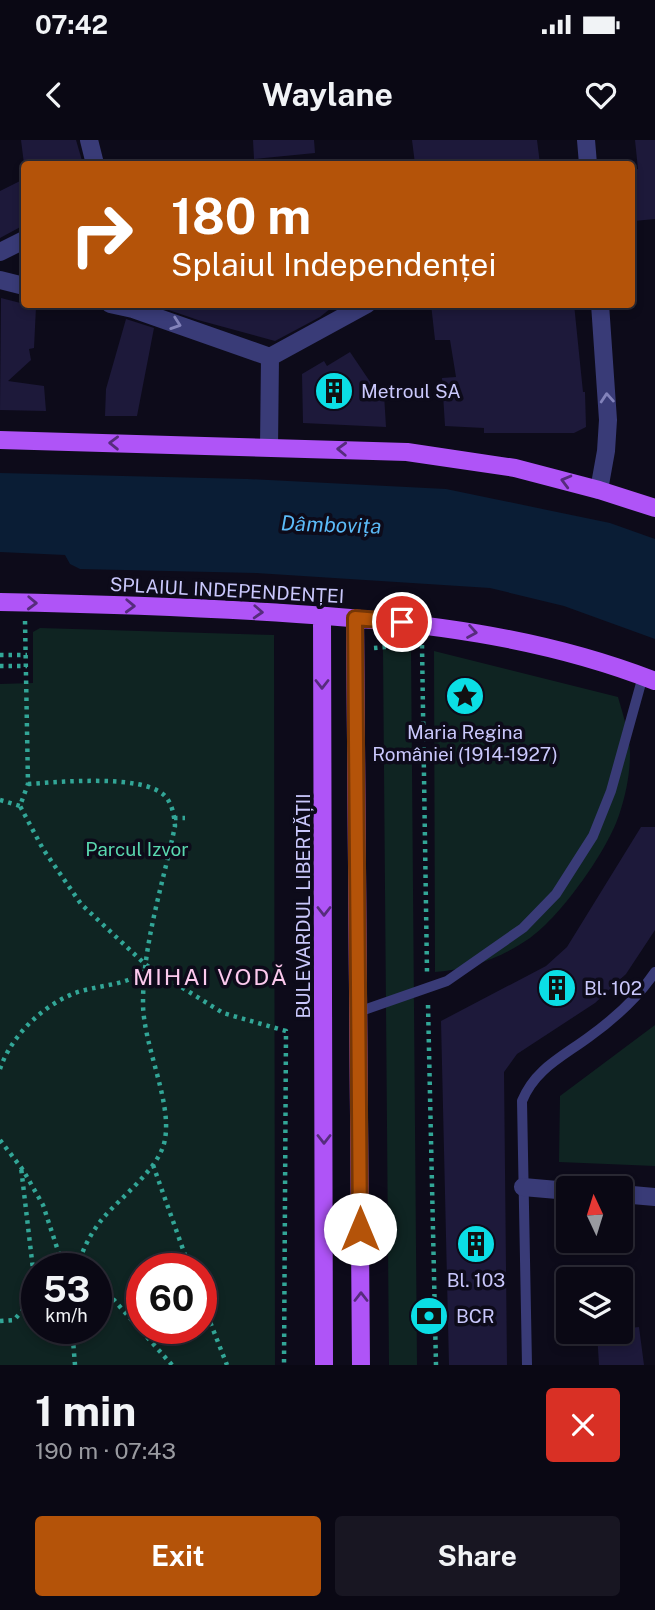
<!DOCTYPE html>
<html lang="en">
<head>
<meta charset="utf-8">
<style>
	body { margin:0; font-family:"Public Sans",sans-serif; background:#181622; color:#f1f3f6; height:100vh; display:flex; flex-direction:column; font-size:26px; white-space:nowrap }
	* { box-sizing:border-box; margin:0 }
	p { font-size:23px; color:#999aa0 }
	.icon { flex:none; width:38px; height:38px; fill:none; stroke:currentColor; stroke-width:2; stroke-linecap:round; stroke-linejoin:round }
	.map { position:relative; height:1225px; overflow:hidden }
	.panel { display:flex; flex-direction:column; background:#0a0814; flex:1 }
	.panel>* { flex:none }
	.hud { position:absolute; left:21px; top:21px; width:614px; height:147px; border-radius:7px; box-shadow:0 4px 10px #0003,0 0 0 2px #2a2934; background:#b45309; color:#fff; overflow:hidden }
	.needle { width:46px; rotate:356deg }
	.buttons { position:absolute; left:556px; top:1036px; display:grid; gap:14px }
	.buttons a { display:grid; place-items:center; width:77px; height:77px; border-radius:7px; background:#0a0814; box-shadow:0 4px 10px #0003,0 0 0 2px #2a2934; font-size:35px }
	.speed { position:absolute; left:21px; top:1113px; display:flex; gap:14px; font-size:35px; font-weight:700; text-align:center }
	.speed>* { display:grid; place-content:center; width:91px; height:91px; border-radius:50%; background:#0a0814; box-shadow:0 4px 10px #0003,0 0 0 2px #2a2934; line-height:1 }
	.speed small { font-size:18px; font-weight:400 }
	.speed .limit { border:10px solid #d22; background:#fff; color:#111 }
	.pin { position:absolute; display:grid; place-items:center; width:60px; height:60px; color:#fff; margin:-30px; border:4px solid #fff; border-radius:50%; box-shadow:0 2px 7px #0007 }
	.me { position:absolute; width:77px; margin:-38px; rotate:0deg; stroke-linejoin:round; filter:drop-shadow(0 0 5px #0008) }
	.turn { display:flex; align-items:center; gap:24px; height:147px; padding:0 35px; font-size:32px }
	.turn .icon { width:91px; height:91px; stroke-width:2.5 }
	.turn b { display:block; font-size:49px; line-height:60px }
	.round { display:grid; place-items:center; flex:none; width:74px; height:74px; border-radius:7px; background:#181622 }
	.headline { display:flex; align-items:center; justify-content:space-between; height:119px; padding:0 35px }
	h1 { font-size:42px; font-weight:700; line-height:52px }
	.action { display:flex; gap:14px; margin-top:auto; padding:14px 35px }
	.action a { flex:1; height:80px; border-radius:7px; background:#b45309; color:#fff; font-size:28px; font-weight:700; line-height:80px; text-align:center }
	.action a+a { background:#181622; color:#f1f3f6 }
	.status { display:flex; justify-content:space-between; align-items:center; height:49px; padding:0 35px; background:#0a0814; direction:ltr }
	.status svg { height:19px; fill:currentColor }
	header { display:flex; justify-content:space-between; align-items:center; height:91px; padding:0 35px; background:#0a0814; font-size:32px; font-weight:700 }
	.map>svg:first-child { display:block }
	.green { fill:#0f2422; fill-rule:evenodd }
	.water { fill:#0a1d35 }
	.building { fill:#1d193a }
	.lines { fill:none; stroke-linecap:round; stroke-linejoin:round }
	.path { stroke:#32a697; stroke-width:4.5; stroke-dasharray:3.5 5; stroke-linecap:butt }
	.service { stroke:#393b77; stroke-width:10 }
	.minor { stroke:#393b77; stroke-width:18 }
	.primary { stroke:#af54f7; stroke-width:18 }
	.oneway { stroke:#8282ba }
	.oneway2 { stroke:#562c7d }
	.route-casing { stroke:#753606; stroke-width:18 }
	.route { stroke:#b45309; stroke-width:12 }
	.labels { text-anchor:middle; stroke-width:7; stroke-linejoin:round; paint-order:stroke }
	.poi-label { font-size:19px; fill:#cac8fc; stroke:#0d0b1a; text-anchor:start }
	.street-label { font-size:19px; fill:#cac8fc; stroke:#0d0b1a }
	.park-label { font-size:19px; fill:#59d7af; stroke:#0d0b1a }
	.water-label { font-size:21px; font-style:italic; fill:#5bbaf7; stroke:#0d0b1a }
	.quarter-label { font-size:23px; letter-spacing:2px; fill:#fcc9ed; stroke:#0d0b1a }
</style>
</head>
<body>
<div class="status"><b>07:42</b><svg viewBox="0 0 49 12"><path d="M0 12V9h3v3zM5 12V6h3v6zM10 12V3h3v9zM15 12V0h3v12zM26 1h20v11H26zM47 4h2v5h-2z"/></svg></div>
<header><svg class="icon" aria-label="back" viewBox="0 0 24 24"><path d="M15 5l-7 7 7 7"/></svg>Waylane<svg class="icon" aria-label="heart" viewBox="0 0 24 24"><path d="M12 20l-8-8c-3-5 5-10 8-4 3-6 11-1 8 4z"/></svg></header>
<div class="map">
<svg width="655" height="1225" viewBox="0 0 655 1225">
	<rect width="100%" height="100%" fill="#0d0b1a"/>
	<path class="green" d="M40 488 274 495 275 1225H0V544L33 543V492ZM37 1129H96V1188H37ZM142 1129H201V1188H142Z
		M411 509 417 1225H389L383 510Z
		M434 511 618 557C623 575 630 595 630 614 630 633 626 654 620 672 609 709 561 776 530 798 501 818 470 829 435 832Z
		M655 885V1026L559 1022 560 956Z"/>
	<path class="water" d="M0 333 247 339 446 349 610 383 655 399V499L564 466 490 448 256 433 80 429 70 424 65 415 0 412Z"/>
	<path class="building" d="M21 0H76L83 24H24Z
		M253 0H314L315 13 254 19Z
		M412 0H537L540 24H415Z
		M635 0H655V79L634 81 632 30 638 29Z
		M24 39V85L0 98V51Z
		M1 158 36 167 34 208 29 209 31 220 8 241 44 246 46 271 0 270Z
		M164 164H336L320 177 275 201 198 180 163 168Z
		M431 164H574L583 252H585L586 287 574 293H484V288L445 286 442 238 456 237 450 200H435Z
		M126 179 154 188 137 276H105L106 249Z
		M350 212 377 252 384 254 386 287 303 283 302 234 324 221 327 226Z
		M641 687H655V790L626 834 595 863 517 914 504 932 507 1225H449L441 881 546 826 567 807Z
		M639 1187 644 1225H599L597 1192H621V1189Z"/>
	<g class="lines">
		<path class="path" d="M25 481 28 644 20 666 43 709 81 764 146 825 223 873 286 891 284 1225
			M422 505 427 832
			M374 508 407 505
			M0 515H27
			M0 526H27
			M28 644C59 642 141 634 164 655 172 663 174 674 175 686 163 744 143 803 143 863 143 905 172 961 165 999 161 1027 122 1056 104 1077 91 1092 82 1110 77 1129
			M0 660 20 666
			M174 678H185
			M428 865 436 1225
			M0 929C11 896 42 866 75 853 92 847 111 846 128 840 134 838 140 831 145 826
			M0 1000 23 1030 43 1065 64 1129
			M153 1025 190 1129
			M79 1120 87 1129
			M96 1140 172 1225
			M201 1159 227 1225
			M0 1181 14 1180 36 1155 21 1027
			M72 1188 75 1225"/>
		<path class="service" d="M358 872 447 841 523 788 556 754 593 696 611 651 643 536
			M527 1225 522 961C535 929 562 917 589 897 614 879 637 859 655 832"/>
		<path class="minor" d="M89 0 95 24
			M586 0 588 24
			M0 112 24 100
			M0 140 24 146
			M110 164 133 169 270 217 367 164
			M269 307 270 217
			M599 350 606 311 608 280 600 164
			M523 1047 569 1051
			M621 1054 655 1057"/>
		<path class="primary" d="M0 300 407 312 515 328 599 350 655 368
			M0 462C99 464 198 467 297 474 419 482 540 496 655 541
			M322 476 324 1225
			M355 478 361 1225"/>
	</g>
	<defs><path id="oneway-chevron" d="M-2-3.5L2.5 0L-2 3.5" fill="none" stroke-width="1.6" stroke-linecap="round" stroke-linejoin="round" transform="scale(1.75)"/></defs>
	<g class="oneway">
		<use href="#oneway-chevron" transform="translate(176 184) rotate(19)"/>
		<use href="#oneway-chevron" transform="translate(607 258) rotate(-94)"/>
	</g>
	<g class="oneway2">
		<use href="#oneway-chevron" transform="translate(114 303) rotate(-179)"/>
		<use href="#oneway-chevron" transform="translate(342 309) rotate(-178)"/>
		<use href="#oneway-chevron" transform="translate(566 341) rotate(-165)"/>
		<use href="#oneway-chevron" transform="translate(32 463) rotate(2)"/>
		<use href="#oneway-chevron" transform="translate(130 466) rotate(2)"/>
		<use href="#oneway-chevron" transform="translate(258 472) rotate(3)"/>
		<use href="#oneway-chevron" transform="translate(472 492) rotate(10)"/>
		<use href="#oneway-chevron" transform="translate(322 544) rotate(90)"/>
		<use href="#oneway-chevron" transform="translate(324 771) rotate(90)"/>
		<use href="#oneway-chevron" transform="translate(324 999) rotate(90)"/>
		<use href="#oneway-chevron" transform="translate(361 1157) rotate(-90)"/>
	</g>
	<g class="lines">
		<defs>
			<path id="route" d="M360 1089 355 478 402 482"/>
		</defs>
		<use href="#route" class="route-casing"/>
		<use href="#route" class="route"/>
	</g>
	<defs>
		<symbol id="building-disc" viewBox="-11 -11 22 22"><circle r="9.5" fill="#0bdee5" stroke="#0d0b1a"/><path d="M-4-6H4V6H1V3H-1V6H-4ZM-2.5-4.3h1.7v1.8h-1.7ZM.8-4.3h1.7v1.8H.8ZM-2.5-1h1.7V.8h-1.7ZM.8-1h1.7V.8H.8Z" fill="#111"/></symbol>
		<symbol id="sight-disc" viewBox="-11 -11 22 22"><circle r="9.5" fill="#0bdee5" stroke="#0d0b1a"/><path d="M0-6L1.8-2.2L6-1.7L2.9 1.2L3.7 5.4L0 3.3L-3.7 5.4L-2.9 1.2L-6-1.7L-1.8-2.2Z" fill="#111"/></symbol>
		<symbol id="bank-disc" viewBox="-11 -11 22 22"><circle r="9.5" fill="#0bdee5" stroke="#0d0b1a"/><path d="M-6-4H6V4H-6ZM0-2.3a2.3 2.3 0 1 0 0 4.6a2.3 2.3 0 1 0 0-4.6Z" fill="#111"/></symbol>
	</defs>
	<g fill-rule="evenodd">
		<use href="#building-disc" x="312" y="229" width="44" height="44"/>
		<use href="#sight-disc" x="443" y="534" width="44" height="44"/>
		<use href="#building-disc" x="535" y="826" width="44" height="44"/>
		<use href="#building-disc" x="454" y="1082" width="44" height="44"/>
		<use href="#bank-disc" x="407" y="1154" width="44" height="44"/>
	</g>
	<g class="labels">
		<g class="poi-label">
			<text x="361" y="258">Metroul SA</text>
			<text x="465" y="599" text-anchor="middle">Maria Regina<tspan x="465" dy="22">României (1914-1927)</tspan></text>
			<text x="584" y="855">Bl. 102</text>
			<text x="476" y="1147" text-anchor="middle">Bl. 103</text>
			<text x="456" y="1183">BCR</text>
		</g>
		<g class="street-label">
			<text transform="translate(227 450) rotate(3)" y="7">SPLAIUL INDEPENDENȚEI</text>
			<text transform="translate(303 766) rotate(-90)" y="7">BULEVARDUL LIBERTĂȚII</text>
		</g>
		<g class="park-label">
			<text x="137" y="716">Parcul Izvor</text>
		</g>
		<g class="water-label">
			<text transform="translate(331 385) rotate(2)" y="7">Dâmbovița</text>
		</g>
		<g class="quarter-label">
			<text x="211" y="845">MIHAI VODĂ</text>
		</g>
	</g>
</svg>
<div class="buttons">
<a><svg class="needle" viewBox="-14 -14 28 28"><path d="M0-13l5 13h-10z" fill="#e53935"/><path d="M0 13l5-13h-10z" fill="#999aa0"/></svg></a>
<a><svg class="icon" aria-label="layers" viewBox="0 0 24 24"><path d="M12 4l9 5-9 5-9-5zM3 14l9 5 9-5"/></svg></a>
</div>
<div class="speed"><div>53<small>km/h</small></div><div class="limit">60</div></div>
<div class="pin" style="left:402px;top:482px;background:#d93025"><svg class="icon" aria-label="arrive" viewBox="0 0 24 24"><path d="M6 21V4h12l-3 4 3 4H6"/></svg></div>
<svg class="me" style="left:360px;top:1089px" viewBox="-20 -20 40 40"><circle r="19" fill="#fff"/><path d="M0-13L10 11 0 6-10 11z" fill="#b45309"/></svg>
<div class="hud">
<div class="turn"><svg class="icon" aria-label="right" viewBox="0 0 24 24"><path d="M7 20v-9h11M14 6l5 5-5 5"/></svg><div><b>180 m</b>Splaiul Independenței</div></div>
</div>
</div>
<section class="panel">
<div class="headline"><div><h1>1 min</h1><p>190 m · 07:43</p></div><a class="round" style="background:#d93025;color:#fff"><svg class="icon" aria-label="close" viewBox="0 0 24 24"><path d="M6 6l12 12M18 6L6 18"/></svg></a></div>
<div class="action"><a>Exit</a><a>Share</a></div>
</section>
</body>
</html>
